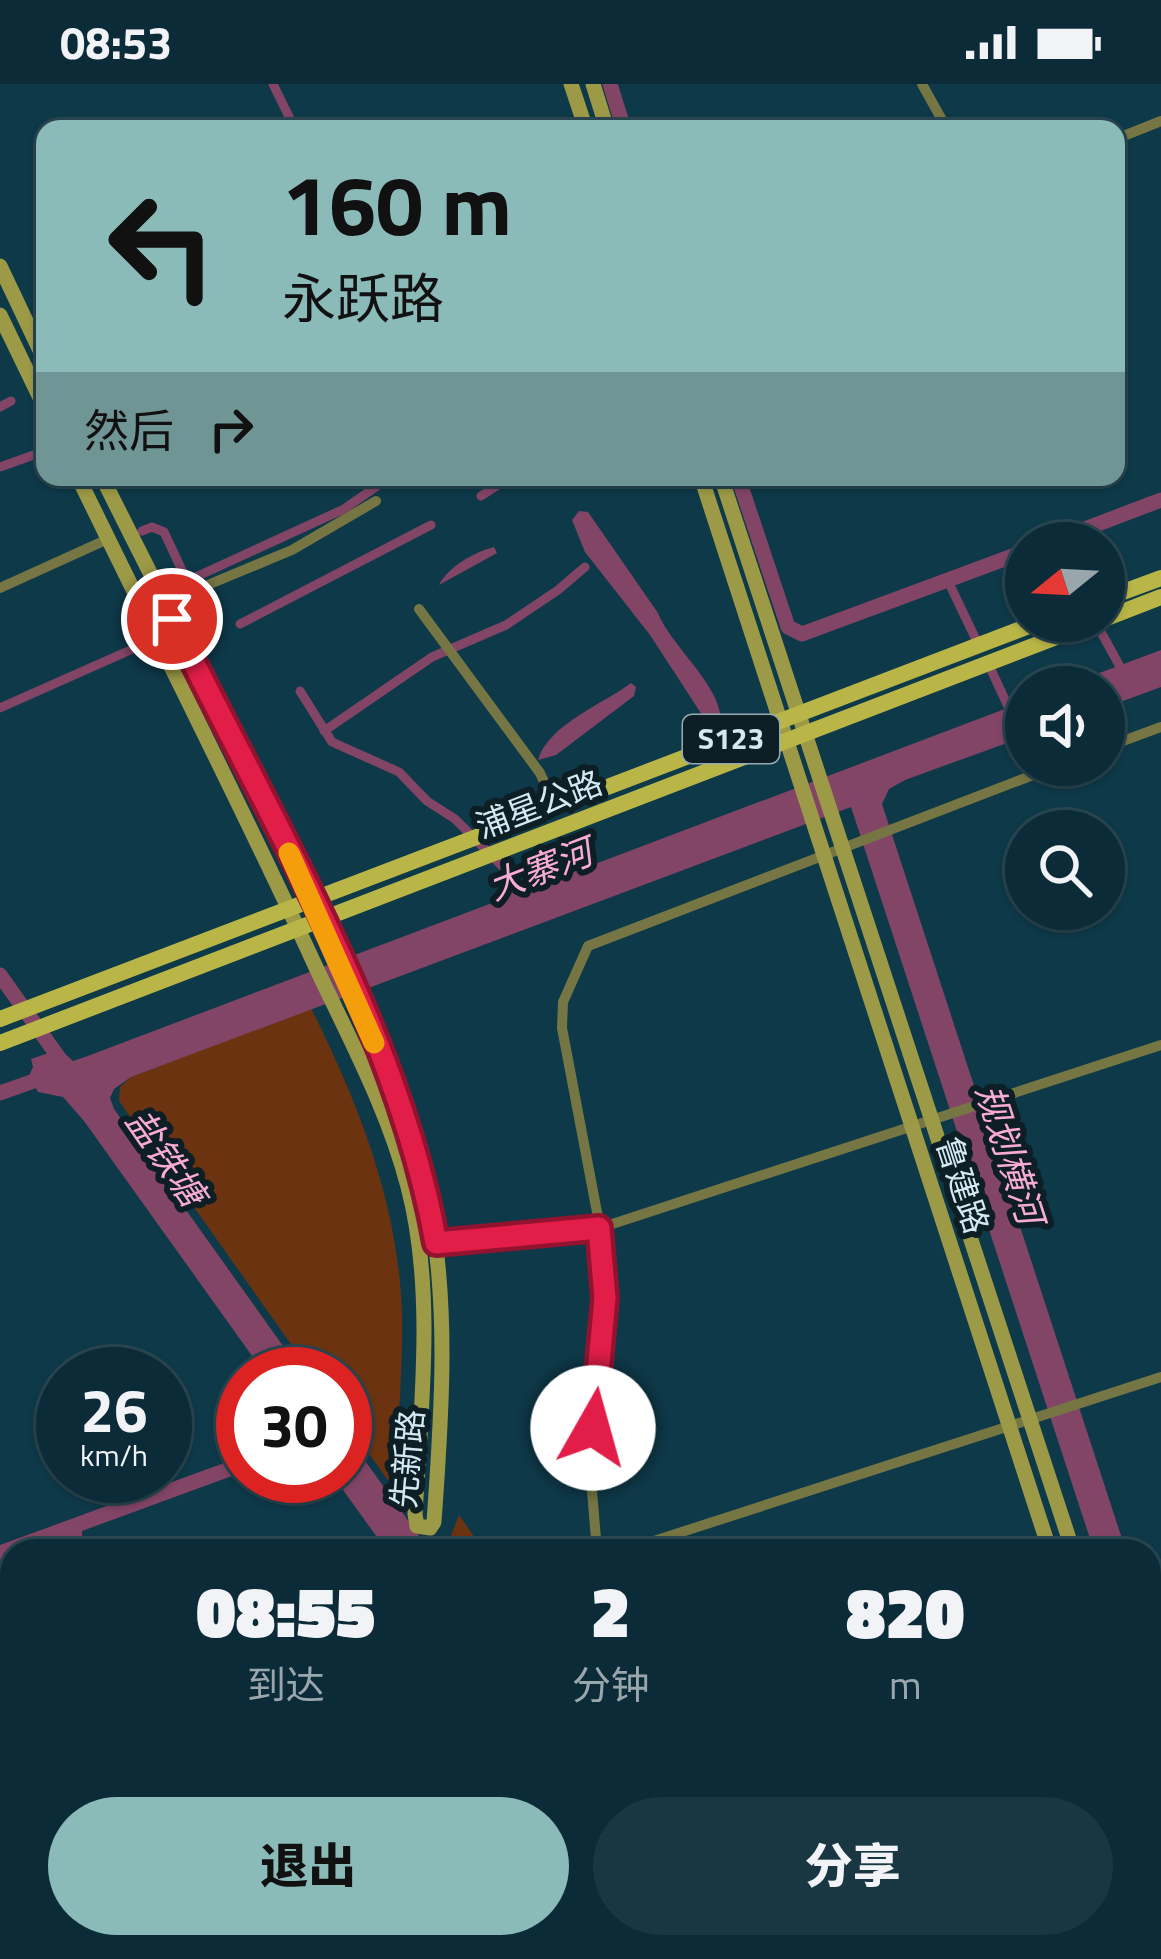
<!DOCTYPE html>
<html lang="zh">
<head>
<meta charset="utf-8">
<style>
	body { margin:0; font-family:"Titillium Web","Noto Sans SC",sans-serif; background:#183742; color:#f1f3f6; height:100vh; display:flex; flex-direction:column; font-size:45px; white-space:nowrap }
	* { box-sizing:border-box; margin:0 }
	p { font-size:39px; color:#99a7ad }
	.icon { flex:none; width:66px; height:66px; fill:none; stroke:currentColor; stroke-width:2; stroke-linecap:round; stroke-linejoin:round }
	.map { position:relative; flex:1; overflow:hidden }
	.drawer { position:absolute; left:0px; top:1455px; width:1161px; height:420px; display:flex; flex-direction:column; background:#0a2b37; border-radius:36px 36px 0 0; box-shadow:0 3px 9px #0004,0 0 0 3px #2a4752 }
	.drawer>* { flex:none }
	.banner { position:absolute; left:36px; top:36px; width:1089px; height:366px; border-radius:24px; box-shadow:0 3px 9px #0004,0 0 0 3px #2a4752; background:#8bbbb9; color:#111; overflow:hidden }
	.needle { width:78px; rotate:252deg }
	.fabs { position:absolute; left:1005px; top:438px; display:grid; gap:24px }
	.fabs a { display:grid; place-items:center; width:120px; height:120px; border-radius:50%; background:#0a2b37; box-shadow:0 3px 9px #0004,0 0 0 3px #2a4752; font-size:60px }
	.speed { position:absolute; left:36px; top:1263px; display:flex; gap:24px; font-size:60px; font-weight:700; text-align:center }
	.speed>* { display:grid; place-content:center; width:156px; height:156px; border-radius:50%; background:#0a2b37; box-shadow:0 3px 9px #0004,0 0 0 3px #2a4752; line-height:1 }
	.speed small { font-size:30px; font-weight:400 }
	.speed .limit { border:18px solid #d22; background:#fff; color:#111 }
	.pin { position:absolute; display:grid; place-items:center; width:102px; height:102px; color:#fff; margin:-51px; border:6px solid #fff; border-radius:50%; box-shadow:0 3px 12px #0007 }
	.me { position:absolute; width:132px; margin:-66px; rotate:7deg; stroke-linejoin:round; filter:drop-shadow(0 0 9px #0008) }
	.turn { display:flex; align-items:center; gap:42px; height:252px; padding:0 48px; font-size:54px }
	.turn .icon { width:156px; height:156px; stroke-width:2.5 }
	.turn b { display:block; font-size:84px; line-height:102px }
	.then { display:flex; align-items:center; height:114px; padding:0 48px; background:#0003; gap:24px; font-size:45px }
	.eta { display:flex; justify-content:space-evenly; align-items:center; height:204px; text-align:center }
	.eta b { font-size:72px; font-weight:800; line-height:84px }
	.primary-button { display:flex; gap:24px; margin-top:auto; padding:24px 48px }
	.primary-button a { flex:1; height:138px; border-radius:72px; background:#8bbbb9; color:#111; font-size:48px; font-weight:800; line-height:138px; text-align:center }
	.primary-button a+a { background:#183742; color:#f1f3f6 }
	.status { display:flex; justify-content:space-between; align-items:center; height:84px; padding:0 60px; background:#0a2b37; direction:ltr }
	.status svg { height:33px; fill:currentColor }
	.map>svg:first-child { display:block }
	.green { fill:#6c3311 }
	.water { fill:#834566 }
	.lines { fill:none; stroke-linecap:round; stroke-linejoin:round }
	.canal { stroke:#834566; stroke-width:9 }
	.river { stroke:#834566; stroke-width:15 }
	.street { stroke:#767644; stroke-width:10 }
	.secondary { stroke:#9c9a47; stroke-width:15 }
	.primary { stroke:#b9b647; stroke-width:16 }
	.route-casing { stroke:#92132f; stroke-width:30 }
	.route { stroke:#e11d48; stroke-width:21 }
	.slow { stroke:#f59e0b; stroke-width:21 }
	.labels { text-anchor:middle; stroke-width:12; stroke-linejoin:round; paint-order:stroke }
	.shield { fill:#0d1e25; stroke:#97abb4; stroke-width:3 }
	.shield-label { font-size:30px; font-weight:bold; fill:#d2e8f2 }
	.street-label { font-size:33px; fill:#d2e8f2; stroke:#0d1e25 }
	.water-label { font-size:36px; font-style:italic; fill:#f8acd3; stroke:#0d1e25 }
</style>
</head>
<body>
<div class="status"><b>08:53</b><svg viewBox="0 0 49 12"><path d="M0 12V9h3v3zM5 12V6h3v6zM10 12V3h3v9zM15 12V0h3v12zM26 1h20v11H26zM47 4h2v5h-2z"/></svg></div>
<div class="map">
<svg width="1161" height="1875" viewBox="0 0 1161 1875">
	<rect width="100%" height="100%" fill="#0e3949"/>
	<path class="green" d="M311 924C359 1021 399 1121 402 1231 403 1289 397 1348 395 1406L345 1336V1290H312L119 1017 120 1003 131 993Z
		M459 1431 484 1467H445Z
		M435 1863H561L529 1875H435Z"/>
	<path class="water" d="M579 427 588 428 658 529C670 562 728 607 720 643L706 637 650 551 585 468 572 436Z
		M494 463 497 469 439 501C449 482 473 469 494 463Z
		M1161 566V603L1104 624V603H1062Z
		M631 599 636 603 634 612 556 671 538 676C548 641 603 620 631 599Z
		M1026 617V652L905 696 889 705 882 720 1126 1467H1094L851 723 131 993 114 1005 110 1014 114 1025 303 1290H265L84 1037 63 1013 38 1008 29 992 33 983 31 975 60 965 73 977 85 973Z
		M345 1349 430 1467H387L333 1392H345Z
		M1149 1539 1161 1576V1674L1149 1637Z
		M672 1863H723L719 1865 726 1875H681Z"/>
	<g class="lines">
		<path class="canal" d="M273 0 295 45
			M0 323 11 317
			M0 383 45 367
			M481 412 510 393
			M142 447 152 443 164 448 187 497 344 425 390 393
			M1052 457 1053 459
			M948 497 979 562
			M1095 537 1124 590
			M240 540 431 441
			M987 577 1013 633
			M300 607 332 658 399 688 427 717 455 735 506 786 517 818
			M0 624 207 532
			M324 647 432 573 506 541 558 506 585 483"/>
		<path class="river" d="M610 0 624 45
			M738 393 788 543 802 550 1026 467
			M1048 459 1161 416
			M0 891 64 981
			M0 1009 48 992
			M74 1442 76 1467
			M0 1469 243 1380
			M101 1863 102 1875
			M304 1863V1875
			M427 1863 428 1875"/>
		<path class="street" d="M922 0 947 45
			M1116 55 1161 37
			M0 504 108 455
			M198 505 292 466 376 417
			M419 525 540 689 555 722
			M1104 664 1161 643
			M428 1159 600 1144 1161 961
			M597 1467 589 1371 605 1214 600 1144 562 944 563 918 588 862 1059 681
			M623 1467 1161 1293"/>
		<path class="secondary" d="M571 0 586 45
			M593 0 607 45
			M0 182 45 277
			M0 231 45 324
			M78 393C156 554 238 714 313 877 347 950 388 1025 408 1103 435 1205 421 1326 415 1430L417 1442 430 1444 434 1438C442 1328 450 1213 426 1103 410 1030 375 960 345 891 271 722 184 558 102 393
			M701 393 1050 1467
			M721 393 1073 1467
			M1149 1672 1161 1668
			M1149 1704 1161 1743
			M1149 1774 1161 1808
			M574 1875 603 1863
			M757 1875 799 1863"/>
		<path class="primary" d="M1104 515 1161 494
			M1104 535 1161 513
			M0 935 1042 537
			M0 959 1098 537"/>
	</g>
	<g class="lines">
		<defs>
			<path id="route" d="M172 535C267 730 398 945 436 1159L599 1144 605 1214 593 1344"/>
		</defs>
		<use href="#route" class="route-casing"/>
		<use href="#route" class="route"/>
		<path class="slow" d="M289 769 374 959"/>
	</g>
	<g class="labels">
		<rect class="shield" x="683" y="631" width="96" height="48" rx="9"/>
		<g class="shield-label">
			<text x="731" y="665">S123</text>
		</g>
		<g class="street-label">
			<text transform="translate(539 720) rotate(-21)" y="12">浦星公路</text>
			<text transform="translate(963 1101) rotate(72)" y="12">鲁建路</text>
			<text transform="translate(407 1375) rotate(-85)" y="12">先新路</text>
		</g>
		<g class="water-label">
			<text transform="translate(540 785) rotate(-21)" y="13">大寨河</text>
			<text transform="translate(1010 1070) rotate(72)" y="13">规划横河</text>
			<text transform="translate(166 1073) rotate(55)" y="13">盐铁塘</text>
		</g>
	</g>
</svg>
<div class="fabs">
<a><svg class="needle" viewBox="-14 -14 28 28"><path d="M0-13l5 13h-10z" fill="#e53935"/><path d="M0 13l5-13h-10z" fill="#99a7ad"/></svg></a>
<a><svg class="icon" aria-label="sound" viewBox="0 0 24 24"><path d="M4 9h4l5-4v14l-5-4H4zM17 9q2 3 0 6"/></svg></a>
<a><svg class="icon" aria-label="search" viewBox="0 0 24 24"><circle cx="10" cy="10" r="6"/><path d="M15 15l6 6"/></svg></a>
</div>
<div class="speed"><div>26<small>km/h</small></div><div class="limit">30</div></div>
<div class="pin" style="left:172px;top:535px;background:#d93025"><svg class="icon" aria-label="arrive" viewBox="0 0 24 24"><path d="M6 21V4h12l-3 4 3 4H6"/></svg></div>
<svg class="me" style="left:593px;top:1344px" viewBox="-20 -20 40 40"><circle r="19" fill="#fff"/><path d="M0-13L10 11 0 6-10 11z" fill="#e11d48"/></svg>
<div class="banner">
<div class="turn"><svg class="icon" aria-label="left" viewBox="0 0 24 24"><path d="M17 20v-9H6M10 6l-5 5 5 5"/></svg><div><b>160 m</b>永跃路</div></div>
<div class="then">然后<svg class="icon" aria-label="right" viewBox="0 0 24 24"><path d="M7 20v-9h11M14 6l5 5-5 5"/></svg></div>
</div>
<section class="drawer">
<div class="eta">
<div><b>08:55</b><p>到达</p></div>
<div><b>2</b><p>分钟</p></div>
<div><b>820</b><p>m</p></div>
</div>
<div class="primary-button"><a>退出</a><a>分享</a></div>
</section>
</div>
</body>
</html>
